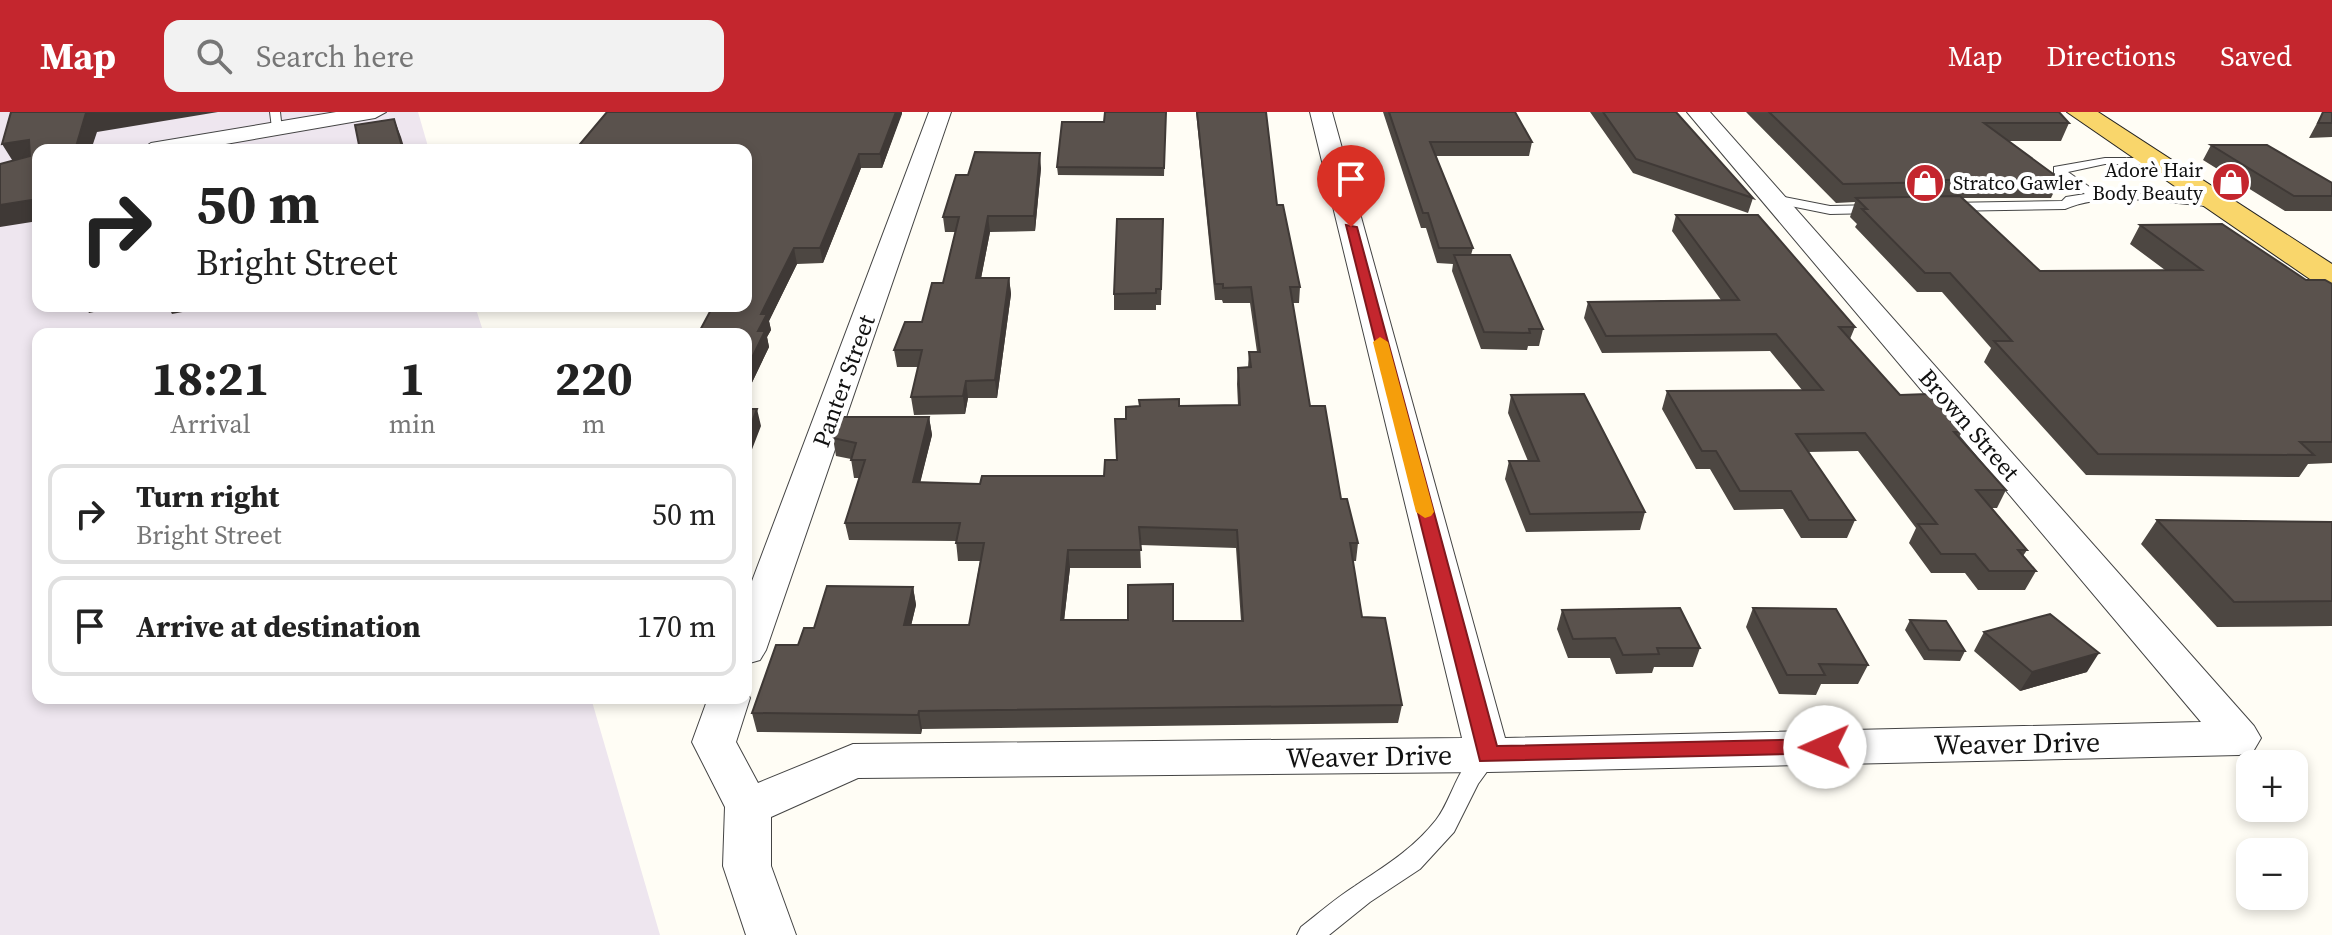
<!DOCTYPE html>
<html lang="en">
<head>
<meta charset="utf-8">
<style>
	body { margin:0; font-family:"Source Serif 4",serif; background:#f2f2f2; color:#222; height:100vh; display:flex; flex-direction:column; font-size:30px; white-space:nowrap }
	* { box-sizing:border-box; margin:0 }
	p { font-size:26px; color:#767676 }
	.icon { flex:none; width:44px; height:44px; fill:none; stroke:currentColor; stroke-width:2; stroke-linecap:round; stroke-linejoin:round }
	.map { position:relative; flex:1; overflow:hidden }
	.sheet { position:absolute; left:32px; top:216px; width:720px; height:376px; display:flex; flex-direction:column; background:#fff; border-radius:16px; box-shadow:0 4px 12px #0003 }
	.sheet>* { flex:none }
	.hud { position:absolute; left:32px; top:32px; width:720px; height:168px; border-radius:16px; box-shadow:0 4px 12px #0003; background:#fff; color:#222; overflow:hidden }
	.tools { position:absolute; left:2236px; top:638px; display:grid; gap:16px }
	.tools a { display:grid; place-items:center; width:72px; height:72px; border-radius:16px; background:#fff; box-shadow:0 4px 12px #0003; font-size:40px }
	.pin { position:absolute; display:grid; place-items:center; width:68px; height:68px; color:#fff; margin:-82px -34px; border-radius:50% 50% 50% 0; rotate:-45deg; box-shadow:0 0 8px #0007 }
	.pin .icon { rotate:45deg }
	.me { position:absolute; width:88px; margin:-44px; rotate:269deg; stroke-linejoin:round; filter:drop-shadow(0 0 6px #0008) }
	.turn { display:flex; align-items:center; gap:28px; height:168px; padding:0 32px; font-size:36px }
	.turn .icon { width:104px; height:104px; stroke-width:2.5 }
	.turn b { display:block; font-size:56px; line-height:68px }
	.eta { display:flex; justify-content:space-evenly; align-items:center; height:136px; text-align:center }
	.eta b { font-size:48px; font-weight:700; line-height:56px }
	ul { padding:0; list-style:none }
	li { display:flex; align-items:center; gap:24px; height:100px; margin:0 16px 12px; padding:0 16px; border:4px solid #e0e0e0; border-radius:16px }
	li div { flex:1 }
	li b { display:block; font-size:30px }
	li em { font-style:normal }
	header { display:flex; align-items:center; gap:48px; box-sizing:border-box; height:112px; padding:0 40px; background:#c4262e; color:#fff }
	header strong { font-size:38px }
	nav { display:flex; gap:44px; margin-inline-start:auto; font-size:28px }
	.search { width:560px; height:72px; background:#f2f2f2; display:flex; align-items:center; gap:20px; box-sizing:border-box; padding:0 28px; border-radius:16px; color:#767676; font-size:30px }
	.map>svg:first-child { display:block }
	.industrial { fill:#eee6ef }
	.lines { fill:none; stroke-linecap:round; stroke-linejoin:round }
	.service-casing { stroke:#444; stroke-width:2 }
	.minor-casing { stroke:#444; stroke-width:2 }
	.primary-casing { stroke:#222; stroke-width:2 }
	.service { fill:#fff; fill-rule:evenodd }
	.minor { fill:#fff; fill-rule:evenodd }
	.primary { fill:#f9d66b; fill-rule:evenodd }
	.wall { fill:#4d4742; fill-rule:evenodd }
	.shaded-wall { fill:#3f3936 }
	.building { fill:#5a524d; stroke:#3f3936; stroke-width:2; fill-rule:evenodd }
	.route { fill:#c4262e; stroke:#7f191e; stroke-width:2 }
	.slow { fill:#f59e0b }
	.labels { text-anchor:middle; stroke-width:8; stroke-linejoin:round; paint-order:stroke }
	.far-poi-label { font-size:20px; fill:#111; stroke:#fff; text-anchor:end }
	.street-label { font-size:24px; fill:#111; stroke:#fff }
	.near-street-label { font-size:28px; fill:#111; stroke:#fff }
</style>
</head>
<body>
<header>
<strong>Map</strong>
<div class="search"><svg class="icon" aria-label="search" viewBox="0 0 24 24"><circle cx="10" cy="10" r="6"/><path d="M15 15l6 6"/></svg>Search here</div>
<nav><a>Map</a><a>Directions</a><a>Saved</a></nav>
</header>
<div class="map">
<svg width="2332" height="823" viewBox="0 0 2332 823">
	<rect width="100%" height="100%" fill="#fffdf5"/>
	<path class="industrial" d="M0 0H418L429 38H38V194H475L484 222H38V586H591L660 823H0Z"/>
	<g class="lines">
		<defs>
			<path id="service" d="M270 0H280L282 18 272 16Z
				M2105 46H2154L2160 49 2154 52H2105L2068 60 2091 76 2105 79 2216 87 2222 91 2216 95C2168 91 2109 78 2065 97L1946 99 1940 95 1946 91 2062 89 2066 85 2085 82 2054 61V55Z
				M1774 83 1830 94 1876 93 1882 97 1876 101 1830 102 1770 90 1768 87Z
				M1488 634 1496 637 1499 643 1478 672 1454 720 1420 757 1370 790 1329 823H1297L1301 815C1319 801 1336 786 1355 774 1385 754 1413 737 1436 708 1453 687 1459 644 1488 634Z"/>
			<path id="minor" d="M336 0H386L375 6 191 38H140L151 31Z
				M929 0H951L766 538 760 548 746 552V485Z
				M1310 0H1332L1505 626 2201 610 1687 0H1710L2254 614 2261 626 2254 638 2239 643 1488 660 858 666 771 705V754L796 823H746L723 754 725 695 692 630 708 586H746V579L750 586 736 630 758 671 853 632 1462 626Z"/>
			<path id="primary" d="M2067 0H2098L2332 152V177L2320 174Z"/>
		</defs>
		<use href="#service" class="service-casing"/>
		<use href="#minor" class="minor-casing"/>
		<use href="#primary" class="primary-casing"/>
		<use href="#service" class="service"/>
		<use href="#minor" class="minor"/>
		<use href="#primary" class="primary"/>
	</g>
	<path class="wall" d="M607 0H902L882 56H861L823 151 797 152 769 209 771 218 767 225 769 235 746 283V38Z
		M1166 0 1164 64 1058 63 1057 55 1104 10Z
		M1196 0H1266L1277 93 1300 175 1299 191H1293L1310 294 1341 387 1358 431 1356 449H1353L1362 505 1402 593 1398 611 922 617 921 622 757 620 752 601 798 533 814 516 913 475 916 493 911 513H969L980 449H958L956 429 849 428 845 411 859 366H854L851 347 836 344 833 326 929 305 932 323 920 370 980 372 1104 364 1116 348 1126 307 1179 294 1238 293 1237 272 1238 256 1248 255 1249 240H1257L1250 191H1223L1222 188H1215ZM1140 433 1236 436 1241 509 1064 508 1070 456H1141Z
		M1383 0H1515L1532 30 1529 44H1436L1473 136 1471 143 1543 217 1539 234H1528L1527 238 1481 237 1452 159 1453 152 1437 151 1426 116H1421Z
		M1590 0H1676L1753 86 1748 101 1633 61Z
		M1746 0H2059L2069 11 2061 29H2008L2060 67 2051 86H1962L2040 159 2165 158 2130 132 2140 113 2306 168 2332 172V351L2308 352 2299 365 2086 363 1984 250 1991 236 1942 180H1917L1855 115 1857 112 1850 105 1855 90 1836 91Z
		M2323 0H2332V25L2309 26Z
		M2211 33 2332 71V99H2285L2203 48Z
		M1041 56 1035 119 990 120 981 166H1009L1011 182 997 286H968L965 302 914 303 911 285 918 255H897L894 238 922 210 943 171 955 120H945L943 105 968 63Z
		M1676 103 1855 215 1850 227 1900 283 1962 320 1959 325 2006 378 1997 396H1992L2027 438 2023 444 2036 459 2025 478H1978L1965 461H1931L1909 431 1916 416 1858 339 1808 340 1855 408 1847 426H1801L1783 397 1734 398 1710 357H1696L1662 297 1667 279 1802 278 1770 239 1602 241 1584 206 1588 190 1721 188 1672 119Z
		M1163 107 1161 193H1156V198H1114V182Z
		M1511 283 1645 400 1640 418 1526 420 1505 367 1509 349H1528L1508 301Z
		M2157 408 2332 410V514L2217 515 2141 432Z
		M1753 496 1868 553 1858 572H1821L1816 583 1779 582 1746 515Z
		M1562 498 1700 536 1693 555H1654L1652 561 1616 562 1610 546H1568L1557 517Z
		M1910 508 1965 539 1960 549 1924 548 1905 518Z
		M1984 520 2087 560 2020 579 1974 539Z"/>
	<path class="shaded-wall" d="M94 0H218L97 20 91 38H75L86 1Z
		M896 0H902V2L882 56 880 42Z
		M394 7 401 25 405 38H403Z
		M29 28 38 44 14 51 2 32Z
		M1040 41 1041 56 1035 119 1034 104Z
		M859 42 861 56 823 151 820 136Z
		M38 87V109L0 115V93Z
		M988 104 990 120 978 182 976 166Z
		M794 136 797 152 769 209 771 218 767 225 769 235 746 283V258L758 219 761 202Z
		M1009 166 1011 182 997 286 995 268Z
		M85 194H123L89 201Z
		M168 194H214L172 202Z
		M966 269 968 286 965 302 963 284Z
		M757 297 761 314 746 353V325Z
		M929 305 932 323 916 388 913 370Z
		M1068 438 1070 456 1062 527 1061 508Z
		M913 475 916 493 907 531 904 513Z
		M2099 541 2087 560 2020 579 2032 560Z
		M919 599 922 617 921 622 918 603Z"/>
	<path class="building" d="M11 0H94L86 1 75 38H38V87L0 93V52L30 44 29 28 2 32Z
		M607 0H896L880 42H859L820 136H794L761 202H767L758 219H765L746 258V222H698L713 194H746V38H575Z
		M1105 0H1166L1164 56 1057 55 1062 10H1104Z
		M1197 0H1266L1277 93H1283L1300 175H1290L1310 294H1325L1341 387H1347L1358 431H1350L1362 505 1385 506 1402 593 919 599 918 603 752 601 776 533H798L804 516H814L827 474 913 475 904 513H969L984 431H956L960 411H845L865 348H851L856 331 833 326 840 305H929L913 370 980 372 982 364H1104L1105 348H1117L1115 307H1126V295L1140 294 1139 288 1179 287V294L1240 293 1238 256 1251 255 1249 240H1260L1251 175 1223 176V172H1215ZM1139 415 1237 418 1243 509H1173V472L1128 473V508H1061L1068 438H1141Z
		M1389 0H1515L1532 30H1430L1473 136H1439L1428 101H1423Z
		M1603 0H1676L1753 86 1636 47Z
		M1769 0H2059L2069 11H1984L2060 67 1943 68 1945 70 1843 72Z
		M2323 0H2332V11H2318Z
		M394 7 403 38H360L355 13Z
		M2211 33H2267L2332 71V84H2294Z
		M975 40 1040 41 1034 104H988L976 166H1009L995 268 966 269 963 284 911 285 922 238H894L905 210H922L932 171H943L959 105H943L956 63H968Z
		M1960 84 2040 159 2202 158 2140 113 2222 112 2306 168H2325L2332 172V330H2300L2314 343 2098 342 1994 229H2012L1950 161H1925L1862 97H1867L1856 86Z
		M1676 103H1758L1855 215H1839L1900 283 1928 282 1962 320H1954L2006 378H1976L2027 438H2018L2036 459H1989L1975 442H1941L1918 412H1937L1865 321 1796 322 1855 408H1809L1791 379H1740L1716 339H1702L1667 279 1823 278 1776 222 1606 224 1588 190 1739 188Z
		M1117 107H1163L1161 177H1156V181L1114 182Z
		M1454 143H1510L1543 217H1529L1530 221 1484 220Z
		M1584 282 1645 400 1530 402 1509 349H1539L1511 283Z
		M746 297H757L746 325Z
		M2157 408 2332 410V489L2234 490Z
		M1680 496 1700 536H1657L1659 542 1623 543 1615 526 1573 527 1562 498Z
		M1753 496 1836 497 1868 553 1819 552 1825 563H1787Z
		M2050 502 2099 541 2032 560 1984 520Z
		M1910 508 1946 509 1965 539 1929 538Z"/>
	<path class="route" d="M1346 113 1357 115 1497 634 1825 627 1833 629 1836 635 1833 641 1480 649Z"/>
	<path class="slow" d="M1380 225 1388 230 1434 400 1431 404 1425 406 1416 400 1373 230Z"/>
	<defs>
		<symbol id="shop-disc" viewBox="-11 -11 22 22"><circle r="9.5" fill="#c4262e" stroke="#fff"/><path d="M-5-2.5h2.3a2.7 3.5 0 0 1 5.4 0H5L5.5 6h-11ZM-1.5-2.5h3a1.5 2.3 0 0 0-3 0Z" fill="#fff"/></symbol>
	</defs>
	<g fill-rule="evenodd">
		<use href="#shop-disc" x="2209" y="48" width="44" height="44"/>
		<use href="#shop-disc" x="1903" y="49" width="44" height="44"/>
	</g>
	<g class="labels">
		<g class="far-poi-label">
			<text x="2203" y="65">Adorè Hair<tspan x="2203" dy="23">Body Beauty</tspan></text>
			<text x="1953" y="78" text-anchor="start">Stratco Gawler</text>
		</g>
		<g class="street-label">
			<text transform="translate(844 269) rotate(-70)" y="8">Panter Street</text>
			<text transform="translate(1969 313) rotate(49)" y="8">Brown Street</text>
		</g>
		<g class="near-street-label">
			<text transform="translate(2017 631) rotate(-1)" y="10">Weaver Drive</text>
			<text transform="translate(1369 644) rotate(-1)" y="10">Weaver Drive</text>
		</g>
	</g>
</svg>
<div class="tools">
<a>+</a>
<a>−</a>
</div>
<div class="pin" style="left:1351px;top:115px;background:#d93025"><svg class="icon" aria-label="arrive" viewBox="0 0 24 24"><path d="M6 21V4h12l-3 4 3 4H6"/></svg></div>
<svg class="me" style="left:1825px;top:635px" viewBox="-20 -20 40 40"><circle r="19" fill="#fff"/><path d="M0-13L10 11 0 6-10 11z" fill="#c4262e"/></svg>
<div class="hud">
<div class="turn"><svg class="icon" aria-label="right" viewBox="0 0 24 24"><path d="M7 20v-9h11M14 6l5 5-5 5"/></svg><div><b>50 m</b>Bright Street</div></div>
</div>
<section class="sheet">
<div class="eta">
<div><b>18:21</b><p>Arrival</p></div>
<div><b>1</b><p>min</p></div>
<div><b>220</b><p>m</p></div>
</div>
<ul>
<li><svg class="icon" aria-label="right" viewBox="0 0 24 24"><path d="M7 20v-9h11M14 6l5 5-5 5"/></svg><div><b>Turn right</b><p>Bright Street</p></div><em>50 m</em></li>
<li><svg class="icon" aria-label="arrive" viewBox="0 0 24 24"><path d="M6 21V4h12l-3 4 3 4H6"/></svg><div><b>Arrive at destination</b></div><em>170 m</em></li>
</ul>
</section>
</div>
</body>
</html>
